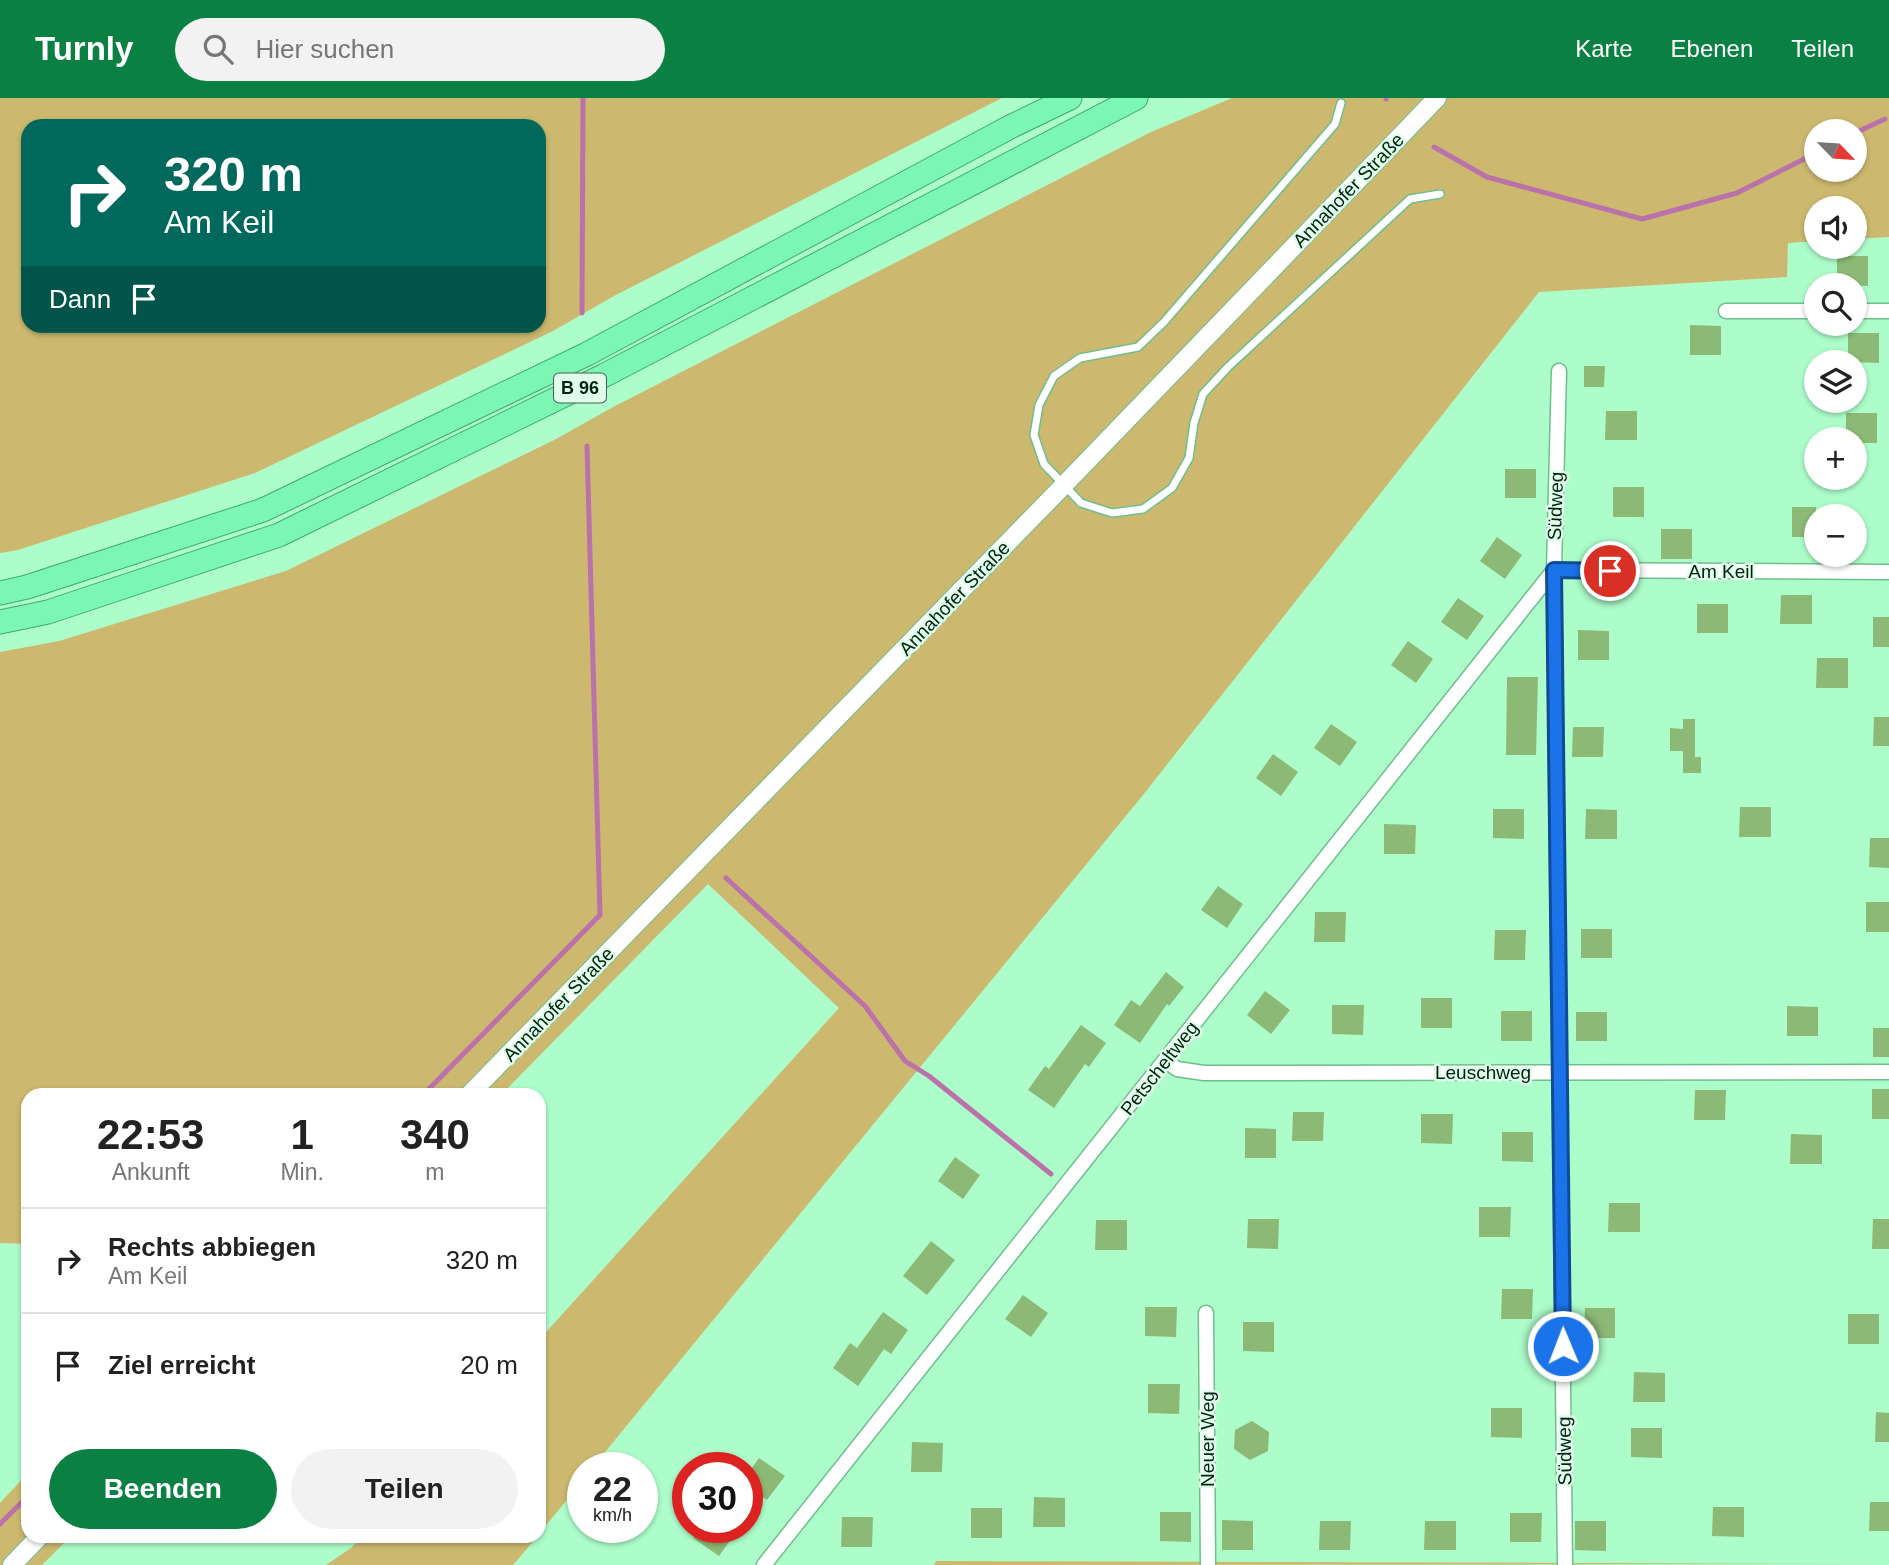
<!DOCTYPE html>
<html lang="de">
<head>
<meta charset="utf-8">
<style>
	body { margin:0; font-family:Helvetica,sans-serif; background:#f2f2f2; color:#222; height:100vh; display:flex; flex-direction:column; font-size:26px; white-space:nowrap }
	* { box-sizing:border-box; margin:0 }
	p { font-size:23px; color:#767676 }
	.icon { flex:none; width:38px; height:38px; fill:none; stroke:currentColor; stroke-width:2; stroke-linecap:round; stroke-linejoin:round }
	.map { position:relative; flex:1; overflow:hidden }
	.side { position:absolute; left:21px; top:990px; width:525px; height:455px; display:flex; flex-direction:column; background:#fff; border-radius:21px; box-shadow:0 2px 5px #0004 }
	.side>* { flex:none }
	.top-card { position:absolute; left:21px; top:21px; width:525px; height:214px; border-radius:21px; box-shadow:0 2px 5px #0004; background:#00695c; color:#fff; overflow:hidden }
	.needle { width:46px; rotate:115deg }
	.buttons { position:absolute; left:1804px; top:21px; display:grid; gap:14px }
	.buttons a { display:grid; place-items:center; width:63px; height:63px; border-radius:50%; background:#fff; box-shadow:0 2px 5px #0004; font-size:35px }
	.speed { position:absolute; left:567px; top:1354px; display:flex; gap:14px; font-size:35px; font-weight:700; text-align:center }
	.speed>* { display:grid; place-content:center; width:91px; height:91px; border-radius:50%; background:#fff; box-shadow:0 2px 5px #0004; line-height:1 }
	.speed small { font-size:18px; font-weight:400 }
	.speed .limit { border:10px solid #d22; background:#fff; color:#111 }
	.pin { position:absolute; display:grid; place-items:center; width:60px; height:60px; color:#fff; margin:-30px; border:4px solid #fff; border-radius:50%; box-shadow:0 2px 7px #0007 }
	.me { position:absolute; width:77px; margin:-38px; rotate:359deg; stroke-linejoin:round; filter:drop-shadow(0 0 5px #0008) }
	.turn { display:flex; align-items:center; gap:24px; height:147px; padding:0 28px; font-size:32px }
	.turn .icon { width:91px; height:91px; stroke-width:2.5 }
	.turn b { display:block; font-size:49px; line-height:60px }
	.then { display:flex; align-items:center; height:66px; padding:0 28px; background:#0003; gap:14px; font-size:26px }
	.eta { display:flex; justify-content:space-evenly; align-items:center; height:119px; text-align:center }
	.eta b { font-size:42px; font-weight:600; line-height:49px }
	.action { display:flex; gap:14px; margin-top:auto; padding:14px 28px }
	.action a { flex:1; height:80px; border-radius:42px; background:#0b8043; color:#fff; font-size:28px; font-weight:600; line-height:80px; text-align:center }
	.action a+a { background:#f2f2f2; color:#222 }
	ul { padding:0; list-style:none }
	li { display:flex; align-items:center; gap:21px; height:105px; padding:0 28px; border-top:2px solid #e0e0e0 }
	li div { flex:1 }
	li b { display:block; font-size:26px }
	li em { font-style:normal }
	header { display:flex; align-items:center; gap:42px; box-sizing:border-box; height:98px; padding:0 35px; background:#0b8043; color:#fff }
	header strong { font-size:33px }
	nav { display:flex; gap:38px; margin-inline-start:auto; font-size:24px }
	.search { width:490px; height:63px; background:#f2f2f2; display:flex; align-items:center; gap:18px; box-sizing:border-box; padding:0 24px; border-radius:38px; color:#767676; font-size:26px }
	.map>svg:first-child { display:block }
	.green { fill:#ccb96f; fill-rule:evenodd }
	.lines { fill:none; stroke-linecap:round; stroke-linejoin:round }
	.stream { stroke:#bb71aa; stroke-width:5 }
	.building { fill:#8cb975 }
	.service-casing { stroke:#6fbe8e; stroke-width:10 }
	.minor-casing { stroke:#6fbe8e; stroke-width:17 }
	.tertiary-casing { stroke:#6fbe8e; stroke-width:20 }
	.trunk-casing { stroke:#3caa6e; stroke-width:25 }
	.service { stroke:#fff; stroke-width:7 }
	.minor { stroke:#fff; stroke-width:14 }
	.tertiary { stroke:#fff; stroke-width:18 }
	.trunk { stroke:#7cf6b3; stroke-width:23 }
	.route-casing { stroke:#114b97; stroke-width:18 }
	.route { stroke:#1a73e8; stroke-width:12 }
	.labels { text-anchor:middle; stroke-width:5; stroke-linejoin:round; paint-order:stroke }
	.shield { fill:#dffde9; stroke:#446451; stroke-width:2 }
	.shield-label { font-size:18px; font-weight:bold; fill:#012210 }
	.street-label { font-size:19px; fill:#012210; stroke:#dffde9 }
</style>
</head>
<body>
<header>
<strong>Turnly</strong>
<div class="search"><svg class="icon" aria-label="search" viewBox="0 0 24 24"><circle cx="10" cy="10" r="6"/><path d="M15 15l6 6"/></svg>Hier suchen</div>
<nav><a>Karte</a><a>Ebenen</a><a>Teilen</a></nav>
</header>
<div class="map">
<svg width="1889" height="1467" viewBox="0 0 1889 1467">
	<rect width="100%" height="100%" fill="#acfdca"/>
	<path class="green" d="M0 0H1002L614 198 553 233 255 375 18 452 0 455ZM28 28H539V228H28Z
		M1232 0H1889V139L1855 141V110H1816V143L1788 145 1787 179 1539 194 1143 697 592 1370H583V1382L539 1436V1242L839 910 708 786 501 997 28 998V1146L0 1145V554L59 543 286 473 556 341 615 308 1151 34ZM1816 33H1855V72H1816Z
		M28 1375V1438L70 1439 42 1467H0V1405Z
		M361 1439V1438L537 1439 513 1467H326L351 1450Z
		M936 1463 1889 1466 934 1467Z"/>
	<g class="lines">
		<path class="stream" d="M1386 0V1
			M1855 35 1885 21
			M1434 49 1487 79 1642 121 1737 95 1816 55
			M582 215 583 0
			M726 780 865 908 905 963 929 978 1051 1076
			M422 998 600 817 587 348
			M0 1426 28 1398"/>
	</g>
	<path class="building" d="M1837 158H1868V188L1837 187Z
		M1690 227 1721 228V257H1690Z
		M1848 235H1879V265L1848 264Z
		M1584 268H1605L1604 289H1584Z
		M1606 313H1637V342H1605Z
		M1846 315H1877V345H1855V341H1846Z
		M1505 371H1536V400H1505Z
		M1613 389H1644V419H1613Z
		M1792 409H1816V439H1792Z
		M1661 431H1692V461H1661Z
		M1497 439 1522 457 1505 481 1480 463Z
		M1781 497H1812V526H1780Z
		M1458 500 1484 518 1467 542 1441 524Z
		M1697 506H1728V535H1697Z
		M1873 519H1889V549H1873Z
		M1578 532 1609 533V562H1578Z
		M1408 543 1433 561 1416 585 1391 567Z
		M1817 560H1848V590H1816Z
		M1507 579H1538L1536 657H1506Z
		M1874 619H1889V648H1873Z
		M1683 621H1695V659H1701V675H1683V653H1670V630L1683 631Z
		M1331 626 1357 644 1340 668 1314 650Z
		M1573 629H1604L1603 659H1572Z
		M1273 656 1298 674 1281 698 1256 680Z
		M1740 709H1771V739H1739Z
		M1493 711H1524V741L1493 740Z
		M1586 711 1617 712V741H1585Z
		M1384 726 1416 727 1415 756H1384Z
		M1870 740H1889V770L1869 769Z
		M1218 788 1243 806 1227 830 1201 812Z
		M1866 804H1889V834H1866Z
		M1315 814H1346L1345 844H1314Z
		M1581 831H1612V860H1581Z
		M1495 832H1526L1525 862H1494Z
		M1166 874 1184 889 1169 908 1167 906 1140 945 1114 927 1131 902 1140 908Z
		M1265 893 1290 912 1271 936 1247 917Z
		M1421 900H1452V930H1421Z
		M1332 907H1364L1363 937 1332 936Z
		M1787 908 1818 909V938H1787Z
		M1501 913H1532V943H1501Z
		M1576 914H1607V943H1576Z
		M1081 927 1106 945 1089 969 1085 966 1054 1010 1028 992 1045 968 1049 971Z
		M1873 930H1889V959H1873Z
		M1872 991H1889V1021H1872Z
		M1695 992H1726L1725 1022H1694Z
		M1293 1014H1324L1323 1043H1292Z
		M1421 1016H1453L1452 1046 1421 1045Z
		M1245 1030 1276 1031V1060H1245Z
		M1502 1034H1533V1064L1502 1063Z
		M1791 1036 1822 1037V1066H1790Z
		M955 1059 980 1077 963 1101 938 1083Z
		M1609 1105H1640V1134H1608Z
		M1479 1109H1511L1510 1139H1479Z
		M1248 1121H1279L1278 1151 1247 1150Z
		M1873 1121H1889V1151H1872Z
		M1096 1122H1127V1152H1095Z
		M931 1143 955 1162 927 1197 903 1178Z
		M1502 1191H1533L1532 1221H1501Z
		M1023 1197 1048 1215 1031 1239 1005 1221Z
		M1145 1209H1177L1176 1239 1145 1238Z
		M1585 1210H1615V1240H1584Z
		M883 1214 908 1232 891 1256 884 1251 858 1288 833 1270 850 1245 857 1250Z
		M1848 1216H1879V1246H1848Z
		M1243 1224H1274V1254L1243 1253Z
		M1634 1274 1665 1275V1304H1633Z
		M1148 1286H1180L1179 1316 1148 1315Z
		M1491 1310H1522V1340L1491 1339Z
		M1876 1314 1889 1315V1344H1875Z
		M1252 1323 1269 1334 1268 1353 1250 1362 1234 1351 1235 1332Z
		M1631 1330H1662V1360L1631 1359Z
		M912 1344 943 1345 942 1374H911Z
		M759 1360 785 1378 767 1402 747 1388V1377Z
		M1034 1399 1065 1400V1429H1033Z
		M1870 1404H1889V1433H1869Z
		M1713 1409H1744V1439L1712 1438Z
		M971 1410H1002V1440H971Z
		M1160 1414H1191V1444L1160 1443Z
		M1510 1415H1542L1541 1444H1510Z
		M842 1419H873L872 1449H841Z
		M1222 1422 1253 1423V1452H1222Z
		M1320 1423H1351L1350 1452H1319Z
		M1425 1423H1456V1452H1424Z
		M1575 1423H1606V1453L1575 1452Z
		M700 1430H739L719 1458 693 1440Z"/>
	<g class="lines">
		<defs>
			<path id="service" d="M1341 5 1335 26 1164 224 1138 249 1080 260 1054 278 1039 307 1034 337 1044 366 1081 405 1112 415 1143 411 1172 390 1189 360 1194 325 1203 296 1228 269 1410 101 1440 96"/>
			<path id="minor" d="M1726 213H1816
				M1855 213H1889
				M1559 273 1554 472 1565 1467
				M1165 962 1177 971 1204 975 1889 974
				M1206 1215 1208 1467
				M764 1467 1554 472 1889 474"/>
			<path id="tertiary" d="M468 998 1063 388 1437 0
				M12 1467 40 1438"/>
			<path id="trunk" d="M0 495 27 489 263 412 587 256 1010 29 1070 0
				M0 524 48 514 279 437 603 278 1136 0"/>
		</defs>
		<use href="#service" class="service-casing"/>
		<use href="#minor" class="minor-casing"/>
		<use href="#tertiary" class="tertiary-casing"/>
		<use href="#trunk" class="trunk-casing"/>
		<use href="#service" class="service"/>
		<use href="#minor" class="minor"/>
		<use href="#tertiary" class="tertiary"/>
		<use href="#trunk" class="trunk"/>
	</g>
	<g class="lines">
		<defs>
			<path id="route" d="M1563 1248 1554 472 1610 473"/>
		</defs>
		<use href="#route" class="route-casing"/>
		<use href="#route" class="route"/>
	</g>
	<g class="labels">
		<rect class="shield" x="554" y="275.5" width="52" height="29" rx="5"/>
		<g class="shield-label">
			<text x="580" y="296">B 96</text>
		</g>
		<g class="street-label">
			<text transform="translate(1348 92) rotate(-46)" y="7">Annahofer Straße</text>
			<text transform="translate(1555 408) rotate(-88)" y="7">Südweg</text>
			<text x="1721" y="480">Am Keil</text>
			<text transform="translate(954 500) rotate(-46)" y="7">Annahofer Straße</text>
			<text transform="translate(558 906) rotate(-46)" y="7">Annahofer Straße</text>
			<text transform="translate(1159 970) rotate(-52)" y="7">Petscheltweg</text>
			<text x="1483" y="981">Leuschweg</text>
			<text transform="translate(1207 1341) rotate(-90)" y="7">Neuer Weg</text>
			<text transform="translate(1564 1353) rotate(-91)" y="7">Südweg</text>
		</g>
	</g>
</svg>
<div class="buttons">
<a><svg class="needle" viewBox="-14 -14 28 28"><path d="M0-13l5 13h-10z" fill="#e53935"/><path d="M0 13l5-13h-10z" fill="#767676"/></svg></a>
<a><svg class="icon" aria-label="sound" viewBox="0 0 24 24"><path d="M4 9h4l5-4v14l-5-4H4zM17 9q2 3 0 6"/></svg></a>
<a><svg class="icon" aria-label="search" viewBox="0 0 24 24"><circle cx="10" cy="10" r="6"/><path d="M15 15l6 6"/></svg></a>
<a><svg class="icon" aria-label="layers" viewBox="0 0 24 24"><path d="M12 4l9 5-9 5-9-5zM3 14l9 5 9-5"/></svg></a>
<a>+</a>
<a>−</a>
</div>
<div class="speed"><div>22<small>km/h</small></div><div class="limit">30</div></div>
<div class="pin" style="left:1610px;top:473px;background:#d93025"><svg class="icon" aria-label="arrive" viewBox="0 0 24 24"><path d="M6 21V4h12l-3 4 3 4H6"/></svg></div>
<svg class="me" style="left:1563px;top:1248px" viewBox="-20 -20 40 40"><circle r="17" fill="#1a73e8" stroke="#fff" stroke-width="3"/><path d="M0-11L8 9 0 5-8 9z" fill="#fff"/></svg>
<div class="top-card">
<div class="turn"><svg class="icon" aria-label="right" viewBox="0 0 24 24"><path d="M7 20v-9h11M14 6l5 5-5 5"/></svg><div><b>320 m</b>Am Keil</div></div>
<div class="then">Dann<svg class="icon" aria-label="arrive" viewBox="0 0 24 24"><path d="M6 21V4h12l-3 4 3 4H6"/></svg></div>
</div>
<section class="side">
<div class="eta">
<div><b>22:53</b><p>Ankunft</p></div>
<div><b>1</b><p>Min.</p></div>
<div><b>340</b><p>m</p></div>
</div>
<ul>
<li><svg class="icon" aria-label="right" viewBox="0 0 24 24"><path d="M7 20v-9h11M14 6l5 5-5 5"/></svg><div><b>Rechts abbiegen</b><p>Am Keil</p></div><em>320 m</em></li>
<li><svg class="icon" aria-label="arrive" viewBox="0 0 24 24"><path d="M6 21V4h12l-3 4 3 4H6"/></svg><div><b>Ziel erreicht</b></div><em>20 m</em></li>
</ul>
<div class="action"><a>Beenden</a><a>Teilen</a></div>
</section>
</div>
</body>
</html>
